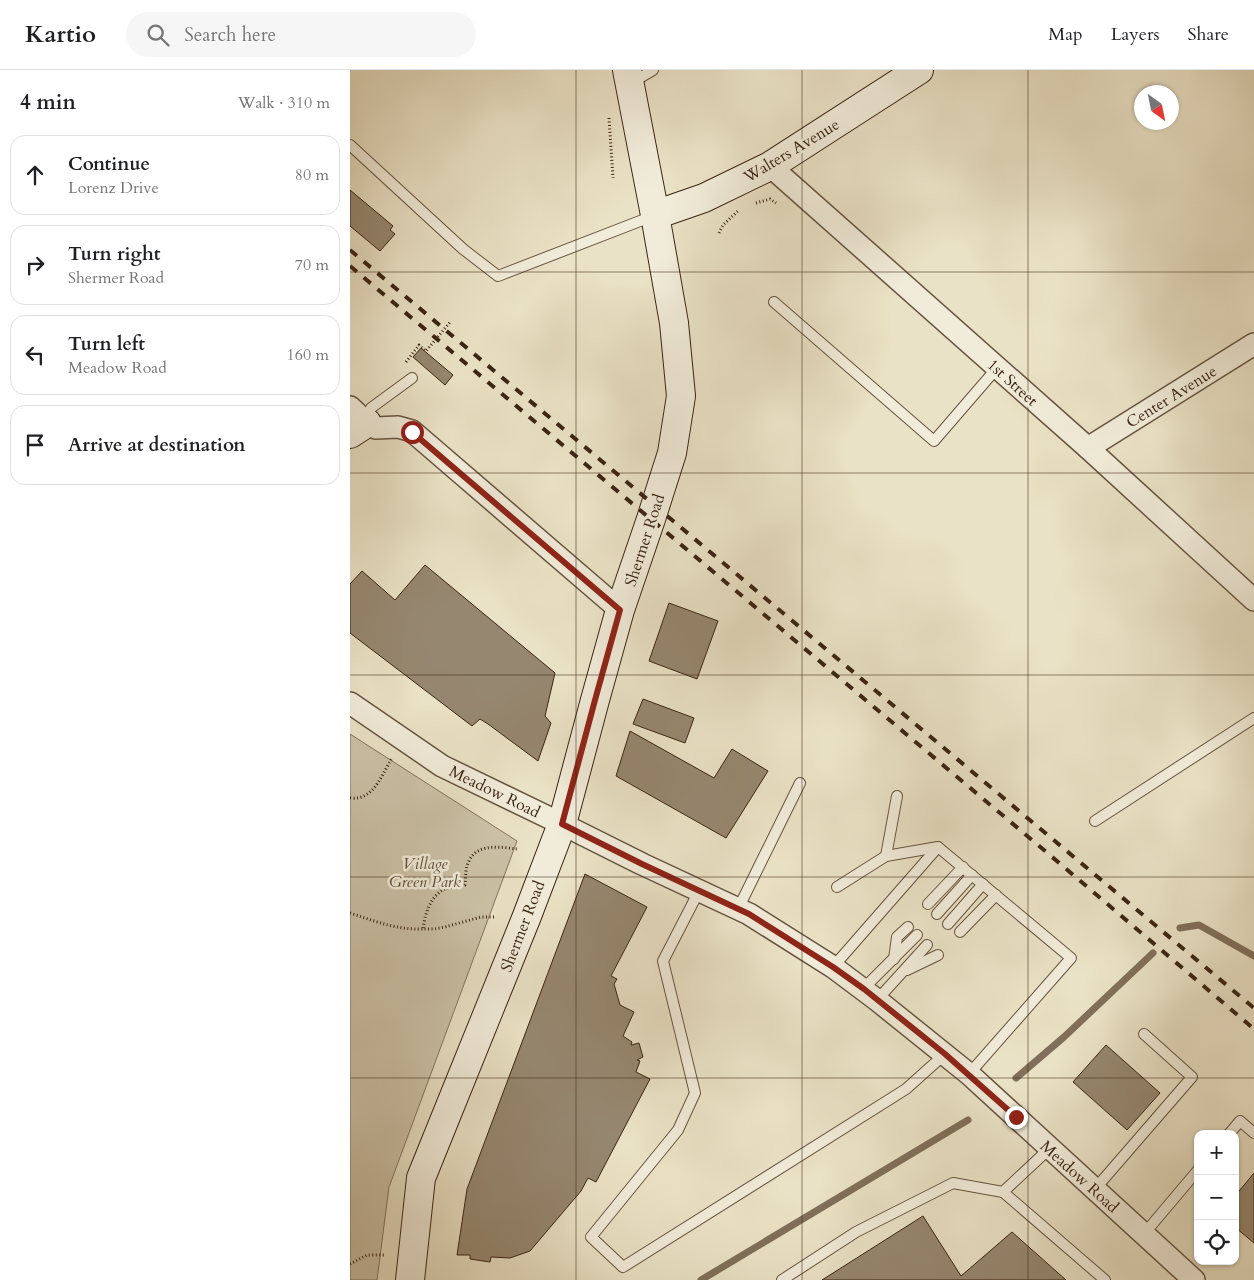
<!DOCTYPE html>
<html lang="en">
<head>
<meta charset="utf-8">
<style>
  :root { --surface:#fff; --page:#f6f6f6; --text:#202124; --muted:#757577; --line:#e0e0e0 }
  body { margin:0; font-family:Cardo,serif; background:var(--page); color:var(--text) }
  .controls { position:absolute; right:15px; bottom:15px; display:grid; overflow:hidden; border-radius:10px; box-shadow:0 1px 4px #0004 }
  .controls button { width:45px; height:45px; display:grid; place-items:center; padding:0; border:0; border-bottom:1px solid var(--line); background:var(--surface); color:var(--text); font:25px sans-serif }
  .compass { position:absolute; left:784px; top:15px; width:45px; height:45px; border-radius:50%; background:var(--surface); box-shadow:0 1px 4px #0004; rotate:147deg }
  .stop { position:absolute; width:15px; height:15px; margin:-11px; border:4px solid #8f2418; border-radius:50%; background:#fff }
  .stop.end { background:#8f2418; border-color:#fff; box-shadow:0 1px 5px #0008 }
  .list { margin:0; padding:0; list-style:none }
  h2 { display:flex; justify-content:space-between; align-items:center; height:65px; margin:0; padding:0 20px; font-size:21px }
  h2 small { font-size:16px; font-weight:400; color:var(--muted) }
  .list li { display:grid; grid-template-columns:32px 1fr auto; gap:15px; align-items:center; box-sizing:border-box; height:80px; margin:0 10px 10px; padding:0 10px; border:1px solid var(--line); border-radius:15px }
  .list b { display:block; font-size:19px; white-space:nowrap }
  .list p { margin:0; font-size:16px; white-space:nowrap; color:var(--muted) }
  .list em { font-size:16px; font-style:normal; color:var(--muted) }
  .icon { flex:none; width:28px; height:28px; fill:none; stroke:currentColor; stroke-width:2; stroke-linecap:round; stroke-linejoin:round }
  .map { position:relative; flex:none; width:904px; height:1210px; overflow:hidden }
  header { display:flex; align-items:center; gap:30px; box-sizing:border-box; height:70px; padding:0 25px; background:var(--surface); border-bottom:1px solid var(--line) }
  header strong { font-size:24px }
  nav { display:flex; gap:28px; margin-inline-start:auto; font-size:18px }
  .search { width:350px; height:45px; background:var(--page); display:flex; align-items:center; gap:12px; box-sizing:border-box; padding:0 18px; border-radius:28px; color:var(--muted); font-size:19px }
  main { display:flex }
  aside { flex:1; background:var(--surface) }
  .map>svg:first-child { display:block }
  .green { fill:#ccc2a8; stroke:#83735e }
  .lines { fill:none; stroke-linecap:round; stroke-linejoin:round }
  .stream { stroke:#806f5a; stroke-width:7 }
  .building { fill:#968770; stroke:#3a2413 }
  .lane-casing { stroke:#665440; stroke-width:12 }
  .street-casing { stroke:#665440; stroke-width:24 }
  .secondary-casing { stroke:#3a2413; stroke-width:30 }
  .path { stroke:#3a2413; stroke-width:3; stroke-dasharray:1 2.5; stroke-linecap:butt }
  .lane { stroke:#f1ecda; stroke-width:10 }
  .street { stroke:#f1ecda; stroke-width:21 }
  .secondary { stroke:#f1ecda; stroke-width:28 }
  .rail { stroke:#3a2413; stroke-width:4; stroke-dasharray:9 9; stroke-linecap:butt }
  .route { stroke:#8f2418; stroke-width:6 }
  .grid { fill:none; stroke:#3a2413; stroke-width:1; stroke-opacity:0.55 }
  .labels { text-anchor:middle; stroke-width:5; stroke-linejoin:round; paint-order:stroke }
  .street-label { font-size:16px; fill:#3a2413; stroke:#f1ecda }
  .park-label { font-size:16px; font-style:italic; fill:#5e4c38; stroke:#f1ecda }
</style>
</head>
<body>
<header>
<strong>Kartio</strong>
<div class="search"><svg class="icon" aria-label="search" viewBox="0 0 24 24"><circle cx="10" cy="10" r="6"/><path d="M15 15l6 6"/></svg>Search here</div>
<nav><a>Map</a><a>Layers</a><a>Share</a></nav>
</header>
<main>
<aside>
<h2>4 min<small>Walk · 310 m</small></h2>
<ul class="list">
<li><svg class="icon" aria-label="ahead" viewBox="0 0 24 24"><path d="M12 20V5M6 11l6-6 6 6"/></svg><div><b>Continue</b><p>Lorenz Drive</p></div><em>80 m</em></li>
<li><svg class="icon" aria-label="right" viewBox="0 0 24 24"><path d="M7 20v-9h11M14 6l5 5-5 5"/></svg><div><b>Turn right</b><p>Shermer Road</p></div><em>70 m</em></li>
<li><svg class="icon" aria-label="left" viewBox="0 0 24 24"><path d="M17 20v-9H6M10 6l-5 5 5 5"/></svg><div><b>Turn left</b><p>Meadow Road</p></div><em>160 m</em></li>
<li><svg class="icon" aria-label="arrive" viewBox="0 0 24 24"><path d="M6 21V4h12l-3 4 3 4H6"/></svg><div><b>Arrive at destination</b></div></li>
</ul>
</aside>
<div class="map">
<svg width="904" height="1210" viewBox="0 0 904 1210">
  <rect width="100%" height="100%" fill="#eae2c6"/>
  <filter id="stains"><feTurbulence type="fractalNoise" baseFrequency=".004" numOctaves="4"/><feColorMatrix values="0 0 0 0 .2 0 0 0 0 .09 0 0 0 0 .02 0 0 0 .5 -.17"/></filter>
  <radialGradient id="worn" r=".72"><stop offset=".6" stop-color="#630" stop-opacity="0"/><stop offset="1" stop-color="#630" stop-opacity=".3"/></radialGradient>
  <polygon class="green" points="0,664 167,771 39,1117 27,1210 0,1210"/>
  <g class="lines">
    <g class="stream">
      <polyline points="830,858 849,855 904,886"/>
      <polyline points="666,1008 714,967 803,883"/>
      <polyline points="351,1210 618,1050"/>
    </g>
  </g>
  <g class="building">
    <polygon points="0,120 43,156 40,160 45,164 30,181 0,156"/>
    <polygon points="71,278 103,305 95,315 63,287"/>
    <polygon points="75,495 205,603 195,646 201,653 188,691 138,654 130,649 122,656 0,563 0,514 12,501 45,530"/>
    <polygon points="319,533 368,551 347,609 299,591"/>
    <polygon points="293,629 344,648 335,673 283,654"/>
    <polygon points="280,661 364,708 382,679 418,701 376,768 266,706"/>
    <polygon points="235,804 297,837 261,906 267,909 264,914 270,935 284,942 273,966 282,972 281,975 289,973 293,987 287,990 290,991 286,1002 300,1009 246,1112 238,1108 231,1121 180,1181 160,1188 141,1187 140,1192 120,1189 120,1185 107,1185 117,1119"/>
    <polygon points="756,975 810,1023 777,1060 723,1012"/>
    <polygon points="904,1103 904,1173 885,1157 885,1126"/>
    <polygon points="573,1146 611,1206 662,1162 716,1210 472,1210"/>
  </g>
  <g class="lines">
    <defs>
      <g id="lane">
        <polyline points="281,13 303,0"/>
        <polyline points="0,75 113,179 148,206 303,146"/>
        <polyline points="424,232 584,371 647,298"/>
        <polyline points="17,353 21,338 62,308"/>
        <polyline points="745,751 904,648"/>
        <polyline points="536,786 547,726"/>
        <polyline points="487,817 536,786 588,777"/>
        <polyline points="349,821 313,891 345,1023 328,1060 241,1167 273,1197 556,1019 595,984"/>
        <polyline points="578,834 613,797"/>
        <polyline points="388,839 450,713"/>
        <polyline points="587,844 622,805"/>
        <polyline points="598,854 633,814"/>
        <polyline points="610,862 646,825"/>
        <polyline points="544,889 547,867 558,857"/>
        <polyline points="483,897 588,777 721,888 619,1004"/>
        <polyline points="557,900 588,885"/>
        <polyline points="513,919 567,865"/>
        <polyline points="527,930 577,875"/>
        <polyline points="879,1064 890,1051 904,1063"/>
        <polyline points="745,1119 842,1007 794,964"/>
        <polyline points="653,1122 700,1078"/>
        <polyline points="794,1164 848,1100"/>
        <polyline points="432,1210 506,1162 603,1113 653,1122 755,1210"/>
      </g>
      <g id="street">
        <polyline points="420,96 738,378 904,530"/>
        <polyline points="0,337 17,353 26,358 48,357 62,361 270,540"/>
        <polyline points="738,378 904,274"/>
        <polyline points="0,633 92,696 212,754 292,794 399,844 483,897 527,930 619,1004 844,1210"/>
      </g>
      <g id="secondary">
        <polyline points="305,145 354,128 420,96 569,0"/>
        <polyline points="0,364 17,353"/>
        <polyline points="60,1210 71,1108 177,846 212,754 245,630 270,540 301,449 322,383 331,326 324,253 305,145 277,0"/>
      </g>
    </defs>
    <use href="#lane" class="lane-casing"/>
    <use href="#street" class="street-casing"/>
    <use href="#secondary" class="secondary-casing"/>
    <g class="path">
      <polyline points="259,48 263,108"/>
      <polyline points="406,133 420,129 426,133"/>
      <polyline points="369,163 373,155 389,140"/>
      <polyline points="56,292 69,275 76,281 101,251"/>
      <path d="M0,728C24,731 32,704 42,688"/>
      <path d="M0,843C24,851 47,860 73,859"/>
      <path d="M144,847H131L95,857L84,859H73C75,844 80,826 95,819C101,817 108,817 115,815C116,806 115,798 119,791C127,773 151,777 167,779"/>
      <polyline points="0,1194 17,1185 34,1185"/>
    </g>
    <use href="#lane" class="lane"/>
    <use href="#street" class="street"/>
    <use href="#secondary" class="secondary"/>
    <g class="rail">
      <polyline points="0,180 904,938"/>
      <polyline points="0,196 701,786 904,959"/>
    </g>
  </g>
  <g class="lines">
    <polyline class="route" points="62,362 270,540 245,630 212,754 292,794 399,844 483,897 514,919 595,984 666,1047"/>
  </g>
  <path class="grid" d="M226,0V1210M452,0V1210M678,0V1210M0,202H904M0,403H904M0,605H904M0,807H904M0,1008H904"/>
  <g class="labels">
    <g class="street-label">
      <text transform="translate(441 80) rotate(-31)" y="6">Walters Avenue</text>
      <text transform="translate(663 312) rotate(42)" y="6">1st Street</text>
      <text transform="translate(821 326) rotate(-32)" y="6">Center Avenue</text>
      <text transform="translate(294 470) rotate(-72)" y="6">Shermer Road</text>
      <text transform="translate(145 721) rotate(26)" y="6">Meadow Road</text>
      <text transform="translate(172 856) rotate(-69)" y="6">Shermer Road</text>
      <text transform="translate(730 1106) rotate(42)" y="6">Meadow Road</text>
    </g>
    <g class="park-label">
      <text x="75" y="799">Village<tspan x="75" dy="18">Green Park</tspan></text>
    </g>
  </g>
  <rect width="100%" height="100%" filter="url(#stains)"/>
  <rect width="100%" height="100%" fill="url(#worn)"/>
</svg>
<div class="controls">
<button>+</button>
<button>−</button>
<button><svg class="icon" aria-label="locate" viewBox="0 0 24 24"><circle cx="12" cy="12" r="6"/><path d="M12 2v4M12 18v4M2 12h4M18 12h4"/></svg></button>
</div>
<svg class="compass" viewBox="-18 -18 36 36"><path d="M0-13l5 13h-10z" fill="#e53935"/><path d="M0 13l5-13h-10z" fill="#757577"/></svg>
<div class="stop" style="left:62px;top:362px"></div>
<div class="stop end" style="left:666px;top:1047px"></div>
</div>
</main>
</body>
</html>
